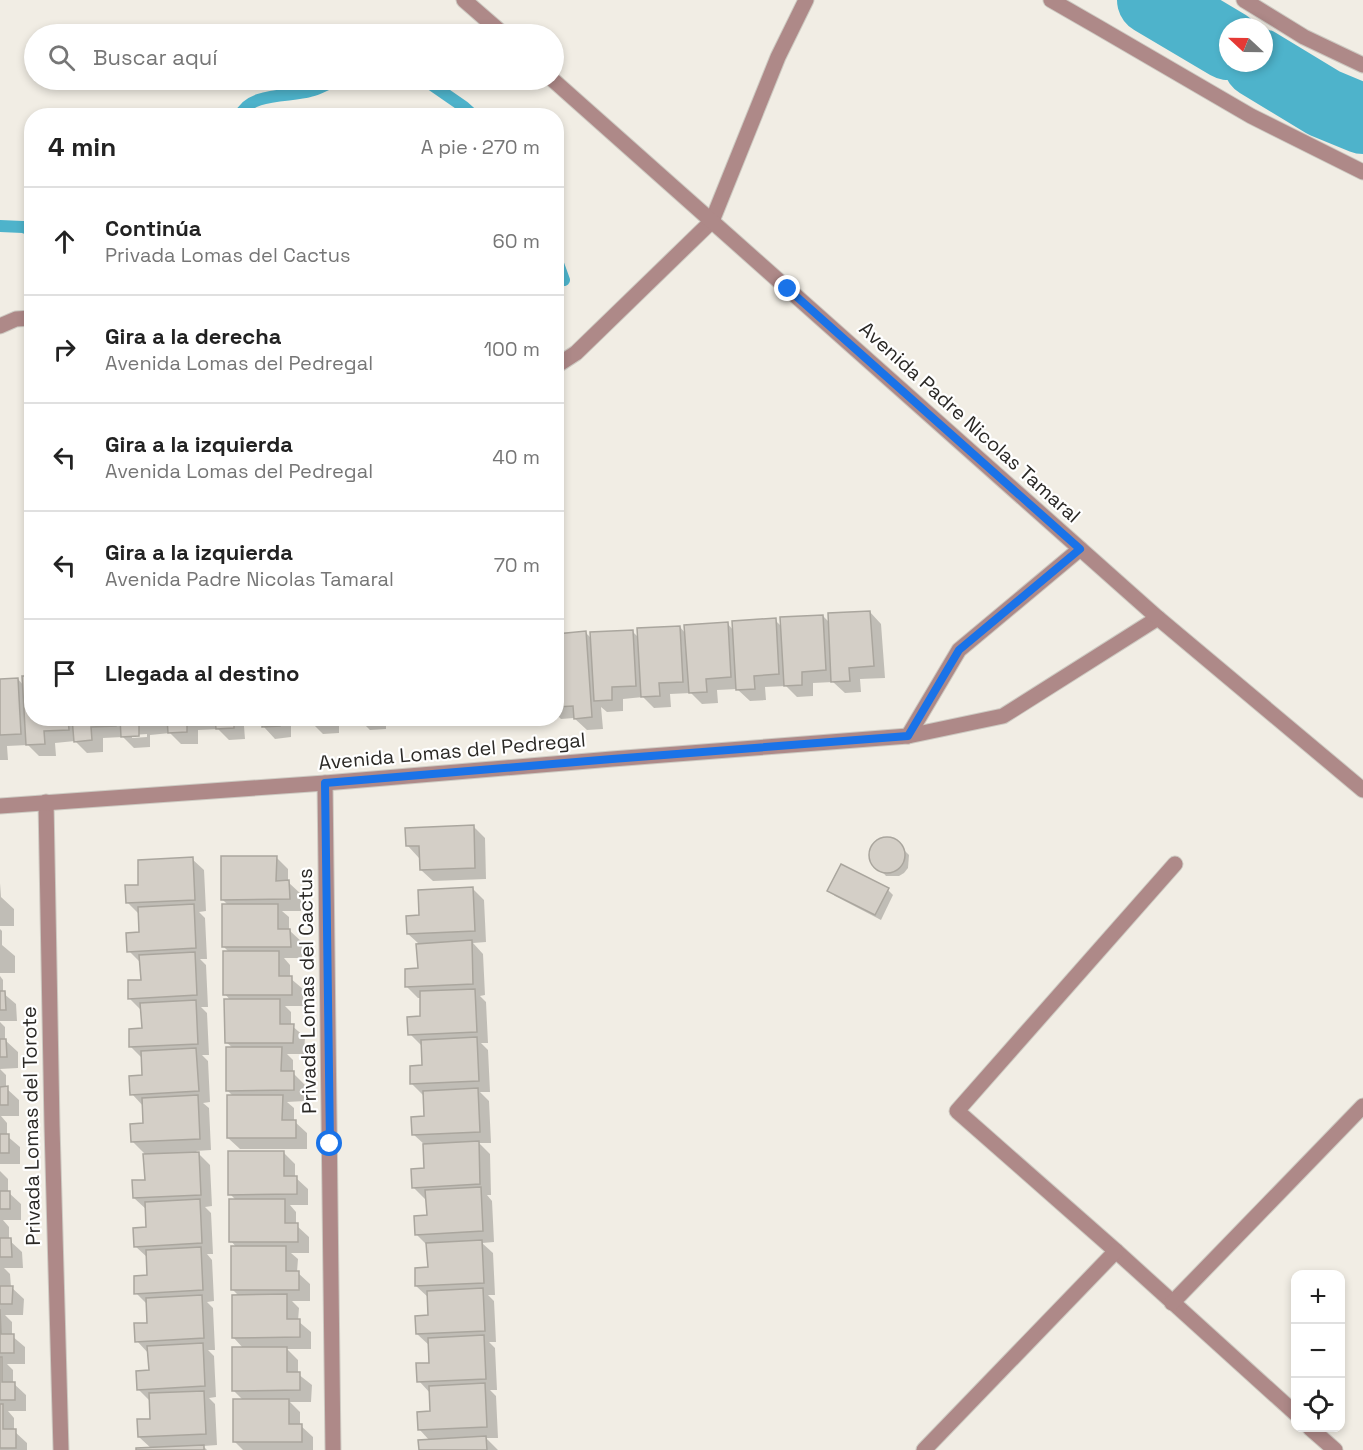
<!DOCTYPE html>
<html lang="es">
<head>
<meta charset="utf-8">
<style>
  :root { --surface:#fff; --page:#f6f6f6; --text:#222; --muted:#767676; --line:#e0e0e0 }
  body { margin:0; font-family:"Space Grotesk",sans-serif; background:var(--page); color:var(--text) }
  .controls { position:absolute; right:18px; bottom:18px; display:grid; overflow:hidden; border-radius:12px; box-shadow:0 3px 9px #0003 }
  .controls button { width:54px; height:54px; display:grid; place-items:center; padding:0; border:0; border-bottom:2px solid var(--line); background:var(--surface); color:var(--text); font:30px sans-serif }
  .compass { position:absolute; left:1219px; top:18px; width:54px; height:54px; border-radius:50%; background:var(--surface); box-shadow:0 3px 9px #0003; rotate:292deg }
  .stop { position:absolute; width:18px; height:18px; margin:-14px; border:4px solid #1a73e8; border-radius:50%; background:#fff }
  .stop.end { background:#1a73e8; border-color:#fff; box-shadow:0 2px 6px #0008 }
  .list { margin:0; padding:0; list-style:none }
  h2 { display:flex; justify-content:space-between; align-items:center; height:78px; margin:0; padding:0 24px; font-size:26px }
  h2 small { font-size:20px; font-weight:400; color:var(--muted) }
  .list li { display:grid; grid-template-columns:39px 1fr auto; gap:18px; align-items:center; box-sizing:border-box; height:108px; padding:0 24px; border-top:2px solid var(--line) }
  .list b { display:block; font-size:22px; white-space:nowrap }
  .list p { margin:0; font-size:20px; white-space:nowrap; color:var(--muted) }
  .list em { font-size:20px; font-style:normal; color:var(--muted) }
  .icon { flex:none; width:33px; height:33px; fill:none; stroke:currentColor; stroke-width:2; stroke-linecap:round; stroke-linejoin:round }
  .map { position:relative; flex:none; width:1363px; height:1450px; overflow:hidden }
  .search { position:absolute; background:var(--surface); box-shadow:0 3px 9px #0003; left:24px; top:24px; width:540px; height:66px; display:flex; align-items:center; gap:15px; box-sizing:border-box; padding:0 21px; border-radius:33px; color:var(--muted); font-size:22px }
  .panel { position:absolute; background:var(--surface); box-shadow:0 3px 9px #0003; left:24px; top:108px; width:540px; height:618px; border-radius:24px }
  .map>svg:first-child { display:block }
  .shadow { fill:#0003; fill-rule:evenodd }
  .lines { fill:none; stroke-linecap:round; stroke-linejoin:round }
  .stream { stroke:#4eb3cb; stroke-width:12 }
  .river { stroke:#4eb3cb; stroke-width:70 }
  .building { fill:#d4cfc7; stroke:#aaa69e; stroke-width:1.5 }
  .minor-casing { stroke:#cdcac2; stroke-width:17 }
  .tertiary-casing { stroke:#cdcac2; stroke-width:17 }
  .minor { stroke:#ae8988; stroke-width:15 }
  .tertiary { stroke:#ae8988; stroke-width:15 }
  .route { stroke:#1a73e8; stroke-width:8 }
  .labels { text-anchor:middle; stroke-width:4.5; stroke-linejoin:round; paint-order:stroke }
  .street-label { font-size:20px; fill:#2b2926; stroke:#fff }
</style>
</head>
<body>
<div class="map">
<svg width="1363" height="1450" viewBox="0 0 1363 1450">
  <rect width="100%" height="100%" fill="#f1ede4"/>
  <g class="shadow">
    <polygon points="870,612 881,624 885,678 860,679 861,692 845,693 833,682 813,683 813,696 797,697 786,686 765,687 766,700 750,701 737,689 717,690 718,703 702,704 691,693 670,694 671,707 654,708 643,697 623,699 623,711 607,712 601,707 603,729 587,730 574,718 561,719 556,714 556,635 586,633 592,639 632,631 639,638 680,627 686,634 727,623 734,631 775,620 782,627 823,616 830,623"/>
    <path d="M18,679L24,686L32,718H386V729L370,730L359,719L339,721V733L323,734L312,723L291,724V737L275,739L264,727V725L244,726L245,739L229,740L218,729L198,730V744H181L170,733L150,735V747L134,748L123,737L103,738V752L87,753L75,741L55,743L56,756H39L28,745L7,746L8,760H0V681ZM147,734V737L132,738V735Z"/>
    <polygon points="410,718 434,718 434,725 418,726"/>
    <polygon points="461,718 481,718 481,721 465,722"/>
    <polygon points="473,826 485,838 486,879 433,881 421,870 421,858 419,858 408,846"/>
    <polygon points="887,838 894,840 909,855 908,868 904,873 899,876 886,876 872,860 871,854 876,843 881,839"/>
    <polygon points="276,857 288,869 288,882 301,894 301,911 282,911 289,917 289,930 302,942 302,958 284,958 290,965 290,978 303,989 303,1006 285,1006 291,1012 291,1025 305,1037 304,1054 287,1054 293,1060 293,1073 305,1085 305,1101 287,1102 294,1108 294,1121 307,1133 307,1149 240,1149 228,1138 233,1096 227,1090 233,1048 226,1042 231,1001 225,994 230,953 224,947 228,905 222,899"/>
    <polygon points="192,859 204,870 206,911 199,912 205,918 207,959 200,959 206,965 208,1007 201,1007 207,1013 209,1055 202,1055 208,1061 210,1102 203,1103 209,1108 211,1150 196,1151 210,1165 212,1206 205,1207 211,1213 213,1254 207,1254 212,1260 214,1301 207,1302 213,1308 215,1350 208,1350 214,1356 216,1397 209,1398 215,1404 217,1445 203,1446 207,1450 137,1450 152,1449 139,1437 151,1420 150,1401 138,1389 150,1372 149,1354 137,1341 149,1324 148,1305 136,1293 149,1276 148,1258 135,1246 147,1229 147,1210 134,1198 146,1181 145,1154 133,1142 145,1124 144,1107 132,1094 144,1077 143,1059 130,1046 143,1029 142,1011 130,999 142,981 141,963 129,951 141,934 140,915 128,903 140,886"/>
    <polygon points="0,883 1,897 14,909 14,926 0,926"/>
    <polygon points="473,889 484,900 486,942 473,943 483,954 485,995 480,996 486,1002 488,1043 481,1043 488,1050 490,1092 480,1092 489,1101 491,1143 479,1143 490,1154 491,1195 487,1195 492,1201 494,1242 482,1243 493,1253 495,1295 488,1295 494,1301 496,1342 489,1342 495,1348 497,1390 490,1390 496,1396 498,1438 486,1438 498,1450 420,1450 430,1441 419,1429 432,1412 431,1394 419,1381 431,1364 430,1346 417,1334 430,1317 429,1298 416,1286 429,1269 428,1246 416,1234 428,1217 427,1199 425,1199 413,1187 426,1170 425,1145 413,1134 425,1117 424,1096 412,1084 424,1066 422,1046 410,1034 422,1018 421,998 418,998 407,987 419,970 418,943 408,934 420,916"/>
    <polygon points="888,890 893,895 881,920 835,896 829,891"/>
    <polygon points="0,929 2,931 2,945 15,956 15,973 0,973"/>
    <polygon points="0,976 3,980 3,993 16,1004 17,1021 0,1021"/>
    <polygon points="0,1022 5,1027 5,1040 18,1052 18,1068 0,1069"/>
    <polygon points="0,1069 6,1075 6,1088 19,1100 19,1116 1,1116 7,1123 7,1136 20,1147 20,1164 0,1164"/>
    <polygon points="283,1152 295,1164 295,1177 308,1189 308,1205 290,1205 296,1212 296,1225 309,1237 309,1253 291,1253 298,1259 297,1272 310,1284 310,1301 292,1301 299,1308 298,1321 311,1332 311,1349 287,1349 298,1360 298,1374 312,1385 311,1402 290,1402 300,1412 300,1425 313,1437 313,1450 243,1450 235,1442 244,1401 233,1390 244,1349 233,1337 239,1296 232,1289 237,1248 231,1241 236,1200 230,1194"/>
    <polygon points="0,1171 8,1179 8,1192 21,1204 21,1220 3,1220 9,1227 9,1240 22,1252 23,1268 4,1268 10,1274 11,1287 24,1299 23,1315 5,1315 12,1322 12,1336 25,1347 25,1364 7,1364 13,1370 13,1383 26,1395 26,1411 8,1411 14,1418 14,1431 27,1443 27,1450 0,1450"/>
  </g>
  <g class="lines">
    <g class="stream">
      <polyline points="425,80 464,107 474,116"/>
      <path d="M240,116C249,92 290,97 310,91C319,89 328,83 337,80"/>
      <polyline points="0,226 23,227 32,230"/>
      <polyline points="556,258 564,280"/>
    </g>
    <g class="river">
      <polyline points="1152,0 1228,45"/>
      <polyline points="1258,63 1324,103 1363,119"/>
    </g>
  </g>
  <g class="building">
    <polygon points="870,611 874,666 849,668 850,681 831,682 828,613"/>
    <polygon points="823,615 826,670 802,672 802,685 784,686 780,617"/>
    <polygon points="776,618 779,674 754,676 755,689 736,690 732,621"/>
    <polygon points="728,622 731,677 706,679 707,692 689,693 684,625"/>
    <polygon points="680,626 683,682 659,683 660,696 641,697 637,628"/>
    <polygon points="633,630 636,686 612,687 612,700 594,701 590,632"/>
    <polygon points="586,631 592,717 574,719 573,706 556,707 556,634"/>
    <polygon points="22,676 32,676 32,718 68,718 69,730 44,731 45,744 26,745"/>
    <polygon points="18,678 21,734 0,735 0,679"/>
    <polygon points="72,718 116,718 116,726 91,727 92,740 74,742"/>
    <polygon points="120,718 163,718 164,722 139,723 139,736 121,737"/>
    <polygon points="167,718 195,718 187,719 187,732 168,733"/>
    <polygon points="215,718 234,718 234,728 216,729"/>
    <polygon points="262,718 280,718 280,726 262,727"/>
    <polygon points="474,825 475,868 420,870 419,846 406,846 405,828"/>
    <circle cx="887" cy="855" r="18"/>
    <polygon points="221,856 277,856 276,881 289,880 290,899 221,900"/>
    <polygon points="193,857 195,900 126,903 125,885 138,885 138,860"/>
    <polygon points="841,864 889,888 875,915 827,891"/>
    <polygon points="473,887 475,931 407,934 406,916 419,915 418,890"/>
    <polygon points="194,904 196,948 127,952 126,933 139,932 138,907"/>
    <polygon points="222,904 278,904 278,929 290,929 291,947 222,947"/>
    <polygon points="472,940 473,984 405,987 405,969 418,968 416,944"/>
    <polygon points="223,951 279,951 279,976 292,976 292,995 223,995"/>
    <polygon points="195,952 197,995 128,999 128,980 141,980 139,955"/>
    <polygon points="475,989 477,1032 408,1035 407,1017 420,1016 420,991"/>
    <polygon points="0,991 5,991 6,1010 0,1010"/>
    <polygon points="224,999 280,999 280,1024 294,1024 293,1043 225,1043"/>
    <polygon points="196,1000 198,1044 129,1047 129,1029 142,1028 140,1003"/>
    <polygon points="477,1037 479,1081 410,1084 410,1066 422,1065 421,1040"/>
    <polygon points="0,1039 6,1039 7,1057 0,1057"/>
    <polygon points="226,1047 282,1047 281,1071 294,1071 294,1090 226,1091"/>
    <polygon points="196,1048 199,1091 130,1095 129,1076 142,1075 141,1051"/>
    <polygon points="8,1086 8,1105 0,1105 0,1087"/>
    <polygon points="478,1088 480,1132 412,1135 411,1117 424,1116 423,1091"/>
    <polygon points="198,1095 200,1139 131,1142 130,1124 143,1123 142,1098"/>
    <polygon points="227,1095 283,1095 282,1120 296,1120 296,1138 227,1138"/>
    <rect x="0" y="1134" width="9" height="19"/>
    <polygon points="479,1141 480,1184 412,1188 411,1169 424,1168 423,1144"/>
    <polygon points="228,1151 284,1151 284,1176 297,1176 297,1194 228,1195"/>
    <polygon points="199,1152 201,1195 133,1198 132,1180 145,1180 143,1154"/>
    <polygon points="481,1187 483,1231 415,1235 414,1216 427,1215 425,1190"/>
    <rect x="0" y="1191" width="10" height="18"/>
    <polygon points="200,1199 202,1243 134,1247 133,1228 146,1227 145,1202"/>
    <polygon points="229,1199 285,1199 285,1223 298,1223 298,1242 229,1242"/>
    <polygon points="0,1238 11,1238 12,1257 0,1257"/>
    <polygon points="482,1240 484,1283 415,1286 415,1268 428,1267 426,1243"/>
    <polygon points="231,1246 286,1246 286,1271 299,1271 299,1290 231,1290"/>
    <polygon points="201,1247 203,1290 134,1294 134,1276 147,1275 146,1250"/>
    <polygon points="0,1286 13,1286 12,1304 0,1304"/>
    <polygon points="483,1288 485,1331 416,1334 415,1316 428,1315 427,1291"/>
    <polygon points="287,1294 287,1319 300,1319 300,1337 232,1338 232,1295"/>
    <polygon points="202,1295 204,1338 135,1342 134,1323 147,1323 146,1298"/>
    <polygon points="0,1309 1,1334 14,1334 14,1353 0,1353"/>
    <polygon points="484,1335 486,1379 417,1382 416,1363 429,1363 428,1338"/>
    <polygon points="203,1343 205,1386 137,1390 136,1371 149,1370 147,1346"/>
    <polygon points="232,1347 287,1347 287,1372 300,1372 300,1390 232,1391"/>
    <polygon points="0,1357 2,1357 2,1382 15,1382 15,1400 0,1400"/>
    <polygon points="485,1383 487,1427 418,1430 417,1412 430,1411 429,1386"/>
    <polygon points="204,1391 206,1434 138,1437 137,1419 150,1419 149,1393"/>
    <polygon points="233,1399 289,1399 289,1424 302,1424 302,1442 233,1442"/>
    <polygon points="0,1404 3,1404 3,1429 16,1429 16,1448 0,1448"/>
    <polygon points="486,1436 487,1450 419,1450 418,1440"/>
    <polygon points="204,1445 204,1450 136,1450 136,1448"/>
  </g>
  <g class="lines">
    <defs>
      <g id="minor">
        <polyline points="1051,0 1098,27 1251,116 1363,172"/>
        <polyline points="1244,0 1304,37 1363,65"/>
        <polyline points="0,326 16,319 32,318"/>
        <polyline points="556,366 576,353 712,221 778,57 806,0"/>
        <polyline points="908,736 959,650 1080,549"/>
        <polyline points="325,783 333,1450"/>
        <polyline points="46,802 52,1126 61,1450"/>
        <polyline points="0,806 325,783 612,759 908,736 1003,716 1158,618"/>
        <polyline points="1175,864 957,1111 1116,1251 1296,1414"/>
        <polyline points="1172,1303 1363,1106"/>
        <polyline points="1310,1428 1335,1450"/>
        <polyline points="924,1450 1116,1251"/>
      </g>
      <g id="tertiary">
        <polyline points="464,0 503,34"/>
        <polyline points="553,80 1158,618 1363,790"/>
      </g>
    </defs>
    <use href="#minor" class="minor-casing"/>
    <use href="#tertiary" class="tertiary-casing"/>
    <use href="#minor" class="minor"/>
    <use href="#tertiary" class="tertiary"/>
  </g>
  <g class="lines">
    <polyline class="route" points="330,1144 325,783 612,759 908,736 959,650 1080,549 788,289"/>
  </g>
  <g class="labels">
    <g class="street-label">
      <text transform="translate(970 422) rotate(42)" y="7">Avenida Padre Nicolas Tamaral</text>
      <text transform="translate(452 751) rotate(-5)" y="7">Avenida Lomas del Pedregal</text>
      <text transform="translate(307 991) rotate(-91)" y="7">Privada Lomas del Cactus</text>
      <text transform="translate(31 1126) rotate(-91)" y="7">Privada Lomas del Torote</text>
    </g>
  </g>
</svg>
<div class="controls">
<button>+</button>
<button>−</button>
<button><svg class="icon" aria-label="locate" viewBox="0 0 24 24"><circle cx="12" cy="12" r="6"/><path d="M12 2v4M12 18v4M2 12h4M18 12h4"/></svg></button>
</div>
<svg class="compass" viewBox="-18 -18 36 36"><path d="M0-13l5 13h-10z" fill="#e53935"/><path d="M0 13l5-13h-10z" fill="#767676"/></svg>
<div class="stop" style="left:330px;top:1144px"></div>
<div class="stop end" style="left:788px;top:289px"></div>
<div class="search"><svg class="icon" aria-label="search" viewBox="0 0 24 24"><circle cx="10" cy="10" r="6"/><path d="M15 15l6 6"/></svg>Buscar aquí</div>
<section class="panel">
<h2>4 min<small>A pie · 270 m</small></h2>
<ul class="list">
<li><svg class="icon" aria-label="ahead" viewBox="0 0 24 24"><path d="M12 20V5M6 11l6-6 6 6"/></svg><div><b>Continúa</b><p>Privada Lomas del Cactus</p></div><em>60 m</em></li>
<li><svg class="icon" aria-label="right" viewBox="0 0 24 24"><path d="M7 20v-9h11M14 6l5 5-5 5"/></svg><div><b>Gira a la derecha</b><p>Avenida Lomas del Pedregal</p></div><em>100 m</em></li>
<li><svg class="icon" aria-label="left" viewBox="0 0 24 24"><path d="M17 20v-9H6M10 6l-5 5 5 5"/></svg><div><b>Gira a la izquierda</b><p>Avenida Lomas del Pedregal</p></div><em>40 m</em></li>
<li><svg class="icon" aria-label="left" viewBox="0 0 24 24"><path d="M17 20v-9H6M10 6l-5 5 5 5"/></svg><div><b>Gira a la izquierda</b><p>Avenida Padre Nicolas Tamaral</p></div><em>70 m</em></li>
<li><svg class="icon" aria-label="arrive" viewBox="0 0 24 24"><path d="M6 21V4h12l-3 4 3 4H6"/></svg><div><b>Llegada al destino</b></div></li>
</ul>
</section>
</div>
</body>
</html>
